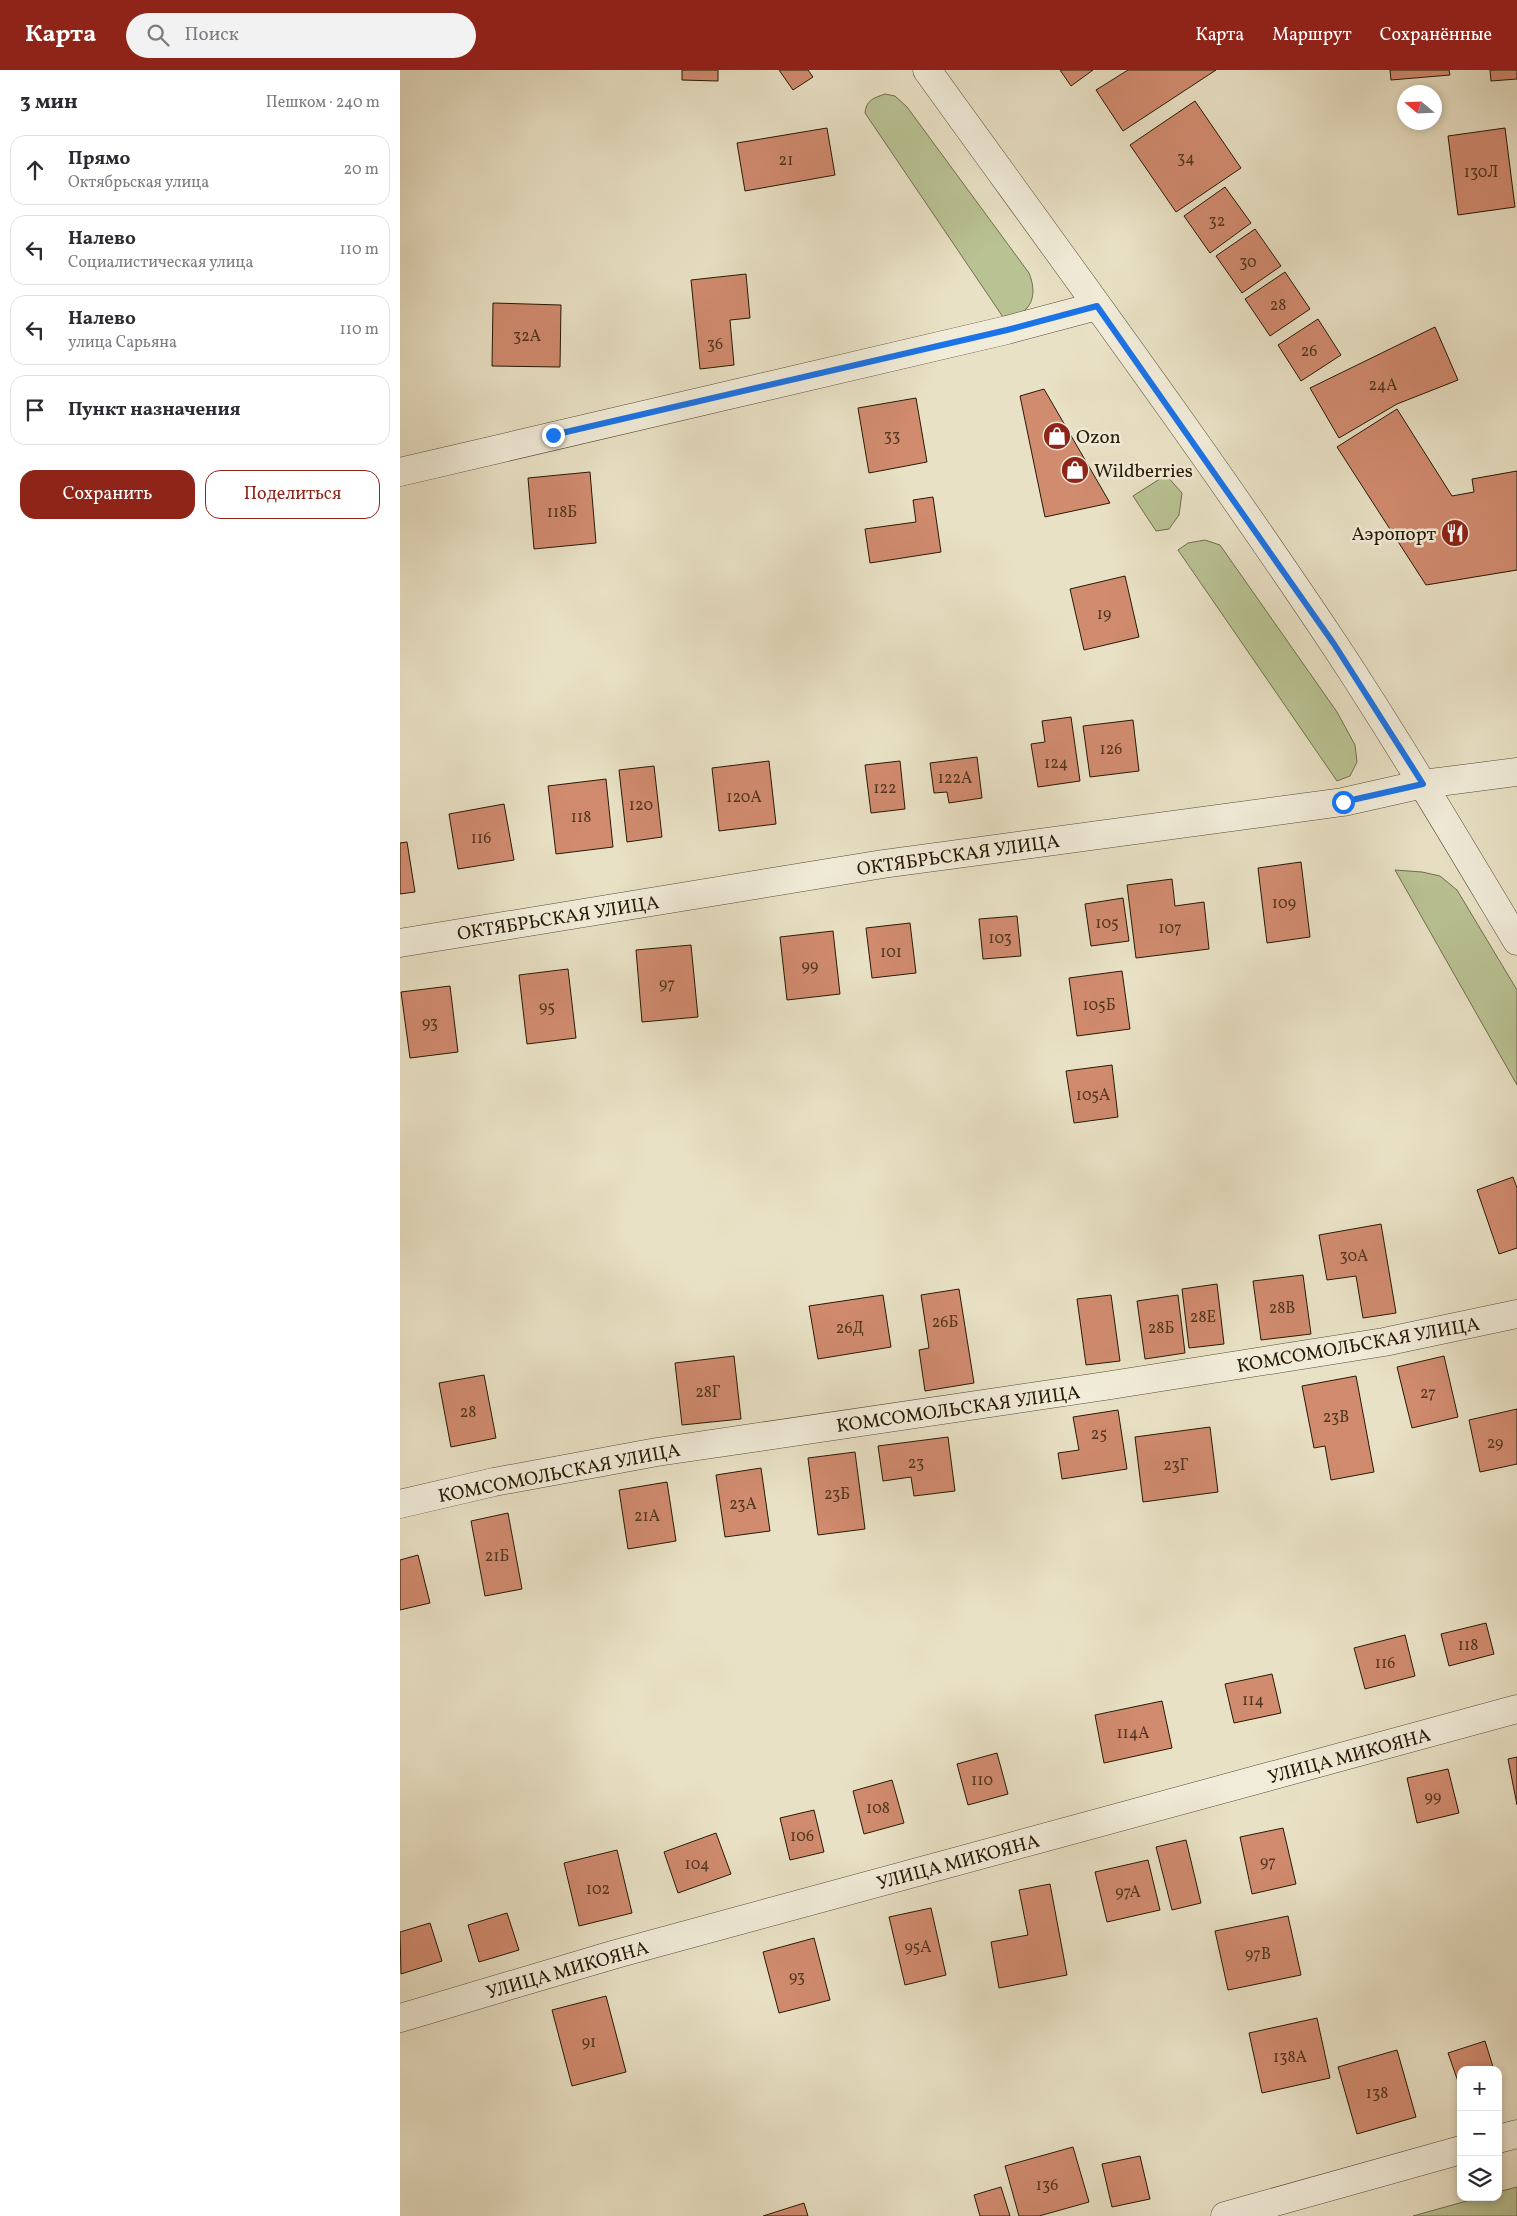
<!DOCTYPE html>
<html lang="ru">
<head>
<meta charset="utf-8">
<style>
  :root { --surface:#fff; --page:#f2f2f3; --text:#2b2b33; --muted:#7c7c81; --line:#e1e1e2; --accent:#8f2418 }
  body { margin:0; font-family:Vollkorn,serif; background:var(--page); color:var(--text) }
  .controls { position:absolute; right:15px; bottom:15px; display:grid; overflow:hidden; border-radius:10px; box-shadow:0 2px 8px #0003 }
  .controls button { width:45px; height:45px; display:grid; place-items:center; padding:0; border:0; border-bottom:1px solid var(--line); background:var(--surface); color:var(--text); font:25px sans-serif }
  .compass { position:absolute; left:997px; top:15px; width:45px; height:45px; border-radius:50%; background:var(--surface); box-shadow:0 2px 8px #0003; rotate:289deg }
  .stop { position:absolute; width:15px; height:15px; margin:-11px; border:4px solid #1a73e8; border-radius:50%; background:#fff }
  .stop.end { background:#1a73e8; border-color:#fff; box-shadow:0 1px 5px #0008 }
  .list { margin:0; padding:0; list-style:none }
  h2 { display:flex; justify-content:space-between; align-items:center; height:65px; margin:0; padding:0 20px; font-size:21px }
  h2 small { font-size:16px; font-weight:400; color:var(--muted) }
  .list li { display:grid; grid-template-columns:32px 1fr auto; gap:15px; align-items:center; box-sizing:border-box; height:70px; margin:0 10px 10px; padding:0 10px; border:1px solid var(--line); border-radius:15px }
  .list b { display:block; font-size:19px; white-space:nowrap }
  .list p { margin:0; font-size:16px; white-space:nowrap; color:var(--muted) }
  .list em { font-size:16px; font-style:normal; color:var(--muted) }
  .actions { display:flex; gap:10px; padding:15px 20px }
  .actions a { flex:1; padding:11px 0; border:1px solid var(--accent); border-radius:15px; text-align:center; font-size:18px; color:var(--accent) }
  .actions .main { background:var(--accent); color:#fff }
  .icon { flex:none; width:28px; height:28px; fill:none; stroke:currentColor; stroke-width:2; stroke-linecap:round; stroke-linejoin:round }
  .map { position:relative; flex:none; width:1117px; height:2146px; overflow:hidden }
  header { display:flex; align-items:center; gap:30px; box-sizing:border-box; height:70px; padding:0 25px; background:var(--accent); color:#fff }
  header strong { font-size:24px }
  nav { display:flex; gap:28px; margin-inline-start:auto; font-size:18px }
  .search { width:350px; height:45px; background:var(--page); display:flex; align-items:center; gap:12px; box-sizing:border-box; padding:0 18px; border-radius:28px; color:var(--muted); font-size:19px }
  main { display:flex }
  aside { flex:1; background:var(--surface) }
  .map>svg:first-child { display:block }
  .green { fill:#b9c293; stroke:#706e4c }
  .building { fill:#d18b6f; stroke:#271904 }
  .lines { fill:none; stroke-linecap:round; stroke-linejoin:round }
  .minor-casing { stroke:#584b34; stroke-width:29 }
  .minor { stroke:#f1ecd9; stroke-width:28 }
  .route { stroke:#1a73e8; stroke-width:6 }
  .labels { text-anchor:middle; stroke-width:5; stroke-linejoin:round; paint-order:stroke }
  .number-label { font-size:16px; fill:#52361f }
  .poi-label { font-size:19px; fill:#271904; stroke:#f1ecd9; text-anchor:start }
  .street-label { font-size:19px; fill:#271904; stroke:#f1ecd9 }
</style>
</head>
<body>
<header>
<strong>Карта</strong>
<div class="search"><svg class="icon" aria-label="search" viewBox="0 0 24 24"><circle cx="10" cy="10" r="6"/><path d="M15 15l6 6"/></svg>Поиск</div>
<nav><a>Карта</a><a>Маршрут</a><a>Сохранённые</a></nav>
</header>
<main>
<aside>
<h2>3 мин<small>Пешком · 240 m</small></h2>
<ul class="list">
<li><svg class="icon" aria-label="ahead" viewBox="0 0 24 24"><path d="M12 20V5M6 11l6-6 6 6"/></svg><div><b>Прямо</b><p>Октябрьская улица</p></div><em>20 m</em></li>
<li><svg class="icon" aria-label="left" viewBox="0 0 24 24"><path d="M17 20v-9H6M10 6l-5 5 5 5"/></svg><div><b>Налево</b><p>Социалистическая улица</p></div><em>110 m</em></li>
<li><svg class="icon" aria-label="left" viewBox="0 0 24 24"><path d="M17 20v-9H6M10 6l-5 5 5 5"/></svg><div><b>Налево</b><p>улица Сарьяна</p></div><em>110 m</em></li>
<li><svg class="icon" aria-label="arrive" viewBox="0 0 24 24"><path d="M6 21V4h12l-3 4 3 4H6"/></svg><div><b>Пункт назначения</b></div></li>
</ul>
<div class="actions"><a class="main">Сохранить</a><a>Поделиться</a></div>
</aside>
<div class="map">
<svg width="1117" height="2146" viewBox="0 0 1117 2146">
  <rect width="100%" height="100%" fill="#e9e1c5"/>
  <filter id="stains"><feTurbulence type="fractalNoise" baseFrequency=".004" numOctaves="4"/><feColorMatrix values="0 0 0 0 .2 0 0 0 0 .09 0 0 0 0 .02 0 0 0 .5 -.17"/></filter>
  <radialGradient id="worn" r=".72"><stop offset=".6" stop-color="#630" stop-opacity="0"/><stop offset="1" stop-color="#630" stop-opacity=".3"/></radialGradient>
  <g class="green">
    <path d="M485,24L495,26L507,37L629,203C634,215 636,231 624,241C620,245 610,247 605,250L465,43C466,30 474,28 485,24Z"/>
    <polygon points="766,405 782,423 779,445 769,459 756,461 733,426"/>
    <polygon points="805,470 820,475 937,642 955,675 957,692 950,706 937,711 778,480 788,473"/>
    <polygon points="995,800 1022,802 1040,806 1057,820 1117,920 1117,1015"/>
    <polygon points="1117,2117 1117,2146 1013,2146 1081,2127 1098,2127 1098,2122"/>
  </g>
  <g class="building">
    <polygon points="282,0 318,0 318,11 282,10"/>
    <polygon points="379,0 408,0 413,7 393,20"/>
    <polygon points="660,0 693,0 671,16"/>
    <polygon points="728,0 816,0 723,61 696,20"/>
    <polygon points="990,0 1049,0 1050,5 991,10"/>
    <polygon points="1090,0 1117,0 1117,9 1091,11"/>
    <polygon points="795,31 841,98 776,142 730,75"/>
    <polygon points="427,58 435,105 345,121 337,73"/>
    <polygon points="1105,58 1115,137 1058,145 1048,66"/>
    <polygon points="825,117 851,153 810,183 784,146"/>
    <polygon points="855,159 881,196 842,223 816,186"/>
    <polygon points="885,202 910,239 870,266 845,229"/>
    <polygon points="346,204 350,248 330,250 334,295 300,299 291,210"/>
    <polygon points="93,233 161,235 160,297 92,296"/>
    <polygon points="918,249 941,285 901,311 878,275"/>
    <polygon points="1035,257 1058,310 997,334 939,368 910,318"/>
    <polygon points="644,319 710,433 645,447 620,326"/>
    <polygon points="516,328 527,392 469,403 458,338"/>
    <polygon points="997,339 1052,426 1074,422 1072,409 1117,401 1117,500 1026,515 937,377"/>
    <polygon points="190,402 196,473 134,479 128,408"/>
    <polygon points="533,427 541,482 470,493 465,459 516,452 513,430"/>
    <polygon points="725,506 739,567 684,580 670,519"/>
    <polygon points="671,647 680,711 638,717 631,674 645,672 642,651"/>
    <polygon points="733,650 739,701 690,707 683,656"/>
    <polygon points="577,687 582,728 549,733 547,722 534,723 530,693"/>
    <polygon points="369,691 376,754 319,761 312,698"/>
    <polygon points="500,691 505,739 471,743 465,695"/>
    <polygon points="254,696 262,767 227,772 219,700"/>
    <polygon points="206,709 213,777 156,784 148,716"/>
    <polygon points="104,734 114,790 58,799 49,744"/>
    <polygon points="7,772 15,822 0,824 0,773"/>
    <polygon points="901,792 910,867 867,873 858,798"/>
    <polygon points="772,809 775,836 804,832 809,879 736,888 727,815"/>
    <polygon points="723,828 729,871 691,876 685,834"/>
    <polygon points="617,846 621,886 583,889 579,849"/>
    <polygon points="510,853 516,903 472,908 466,858"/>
    <polygon points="433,861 440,924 387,930 380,867"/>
    <polygon points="291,875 298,947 242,952 236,880"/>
    <polygon points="168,899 176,968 127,974 119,905"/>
    <polygon points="722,901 730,959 677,966 669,908"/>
    <polygon points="50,916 58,982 10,988 1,922"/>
    <polygon points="712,995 718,1047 674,1053 666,1001"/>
    <polygon points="1113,1107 1117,1118 1117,1178 1099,1184 1077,1120"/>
    <polygon points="981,1154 996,1243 963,1248 956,1206 927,1210 919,1165"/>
    <polygon points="903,1205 911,1264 861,1270 853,1211"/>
    <polygon points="817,1214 824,1274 789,1278 782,1219"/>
    <polygon points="559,1219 574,1313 525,1321 519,1280 529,1278 521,1225"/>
    <polygon points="483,1225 491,1277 418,1289 409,1236"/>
    <polygon points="711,1225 720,1291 686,1295 677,1229"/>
    <polygon points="778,1225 785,1283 745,1289 737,1231"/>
    <polygon points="334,1286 341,1349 282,1355 275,1293"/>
    <polygon points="1044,1286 1058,1347 1012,1358 997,1297"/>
    <polygon points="84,1305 96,1368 51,1377 39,1313"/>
    <polygon points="956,1306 974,1402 931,1410 925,1376 914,1378 902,1316"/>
    <polygon points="1117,1339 1117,1394 1080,1402 1069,1350"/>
    <polygon points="718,1340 727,1399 662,1409 658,1383 679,1380 673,1347"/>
    <polygon points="810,1357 818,1422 743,1432 735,1367"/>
    <polygon points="548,1367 555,1421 514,1426 511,1407 483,1411 478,1376"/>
    <polygon points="455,1382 465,1459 418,1465 408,1388"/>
    <polygon points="361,1398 370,1461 325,1467 316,1405"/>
    <polygon points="267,1412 276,1471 228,1479 219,1420"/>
    <polygon points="108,1443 122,1519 85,1526 71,1451"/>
    <polygon points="18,1485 30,1533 0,1540 0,1490"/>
    <polygon points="1086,1553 1094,1584 1049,1596 1041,1564"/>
    <polygon points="1005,1565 1015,1606 965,1619 954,1578"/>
    <polygon points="872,1604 881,1643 834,1653 825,1614"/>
    <polygon points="762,1631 772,1678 704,1693 695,1645"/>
    <polygon points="597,1683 608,1724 568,1735 557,1694"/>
    <polygon points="1117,1687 1117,1735 1108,1689"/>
    <polygon points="1048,1699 1059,1743 1017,1753 1007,1708"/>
    <polygon points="492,1710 504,1753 464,1764 453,1721"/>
    <polygon points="414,1740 424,1782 390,1790 380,1748"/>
    <polygon points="883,1758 896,1814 852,1824 840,1767"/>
    <polygon points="316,1763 331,1804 278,1823 264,1782"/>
    <polygon points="786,1770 801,1833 772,1840 756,1777"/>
    <polygon points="217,1780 232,1843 179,1856 164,1793"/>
    <polygon points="748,1790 760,1840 707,1852 695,1802"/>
    <polygon points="650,1814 667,1905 599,1918 591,1872 628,1865 619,1820"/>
    <polygon points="531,1838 546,1905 505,1915 489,1847"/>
    <polygon points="107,1843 119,1880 79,1892 68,1855"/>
    <polygon points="888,1846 901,1905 828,1920 815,1861"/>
    <polygon points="30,1853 42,1891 1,1904 0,1862"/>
    <polygon points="414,1868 430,1930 379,1943 363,1882"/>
    <polygon points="206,1926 226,2002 172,2016 152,1940"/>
    <polygon points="917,1948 930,2008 862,2023 849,1963"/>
    <polygon points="1085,1971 1094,2000 1061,2000 1061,2020 1048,1983"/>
    <polygon points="997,1980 1016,2047 957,2064 938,1997"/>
    <polygon points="673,2077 689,2132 639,2146 619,2146 605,2096"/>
    <polygon points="740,2086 750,2129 712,2137 702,2094"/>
    <polygon points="601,2117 610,2146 580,2146 574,2125"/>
    <polygon points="404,2133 408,2146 363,2146"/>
  </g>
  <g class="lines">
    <defs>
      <g id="minor">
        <path d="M527,0C664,190 804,379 934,574C998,671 1057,771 1117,871"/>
        <polyline points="0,402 607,260 697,236"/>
        <polyline points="0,873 483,794 943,732 1023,714 1117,702"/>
        <polyline points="0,1434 94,1412 257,1382 705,1316 984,1272 1117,1244"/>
        <polyline points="0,1948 216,1884 1117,1639"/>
        <polyline points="1098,2069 1117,2064"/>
        <polyline points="825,2146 1061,2080"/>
      </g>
    </defs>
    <use href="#minor" class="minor-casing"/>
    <use href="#minor" class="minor"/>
  </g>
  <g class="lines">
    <polyline class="route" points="153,365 607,260 697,236 934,574 1023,714 943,732"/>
  </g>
  <defs>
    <symbol id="shop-disc" viewBox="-11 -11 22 22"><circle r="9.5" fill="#8f2418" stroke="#f1ecd9"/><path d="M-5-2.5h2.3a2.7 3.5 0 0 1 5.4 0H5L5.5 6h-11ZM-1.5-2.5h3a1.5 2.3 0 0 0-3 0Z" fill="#fff"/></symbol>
    <symbol id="restaurant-disc" viewBox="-11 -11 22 22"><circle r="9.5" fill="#8f2418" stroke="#f1ecd9"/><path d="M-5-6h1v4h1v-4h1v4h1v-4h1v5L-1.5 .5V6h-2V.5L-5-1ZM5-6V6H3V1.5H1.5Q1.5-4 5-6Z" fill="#fff"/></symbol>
  </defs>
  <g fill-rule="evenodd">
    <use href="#shop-disc" x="641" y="350" width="32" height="32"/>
    <use href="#shop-disc" x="659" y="384" width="32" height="32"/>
    <use href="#restaurant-disc" x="1039" y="447" width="32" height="32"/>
  </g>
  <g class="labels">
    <g class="number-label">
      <text x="786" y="93">34</text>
      <text x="386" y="95">21</text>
      <text x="1081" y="107">130Л</text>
      <text x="817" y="156">32</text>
      <text x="848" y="197">30</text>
      <text x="878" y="240">28</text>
      <text x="127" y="271">32А</text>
      <text x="315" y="279">36</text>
      <text x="909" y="286">26</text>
      <text x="983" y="320">24А</text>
      <text x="492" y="371">33</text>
      <text x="162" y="447">118Б</text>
      <text x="704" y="549">19</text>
      <text x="711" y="684">126</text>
      <text x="656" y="698">124</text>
      <text x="555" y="713">122А</text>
      <text x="485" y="723">122</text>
      <text x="344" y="732">120А</text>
      <text x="241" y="740">120</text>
      <text x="181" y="752">118</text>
      <text x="81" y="773">116</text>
      <text x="884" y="838">109</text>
      <text x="707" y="858">105</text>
      <text x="770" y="863">107</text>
      <text x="600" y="873">103</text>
      <text x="491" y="887">101</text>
      <text x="410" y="901">99</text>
      <text x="267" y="919">97</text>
      <text x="699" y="940">105Б</text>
      <text x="147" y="942">95</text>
      <text x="30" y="958">93</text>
      <text x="693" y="1030">105А</text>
      <text x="954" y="1191">30А</text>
      <text x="882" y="1243">28В</text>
      <text x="803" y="1252">28Е</text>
      <text x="545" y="1257">26Б</text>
      <text x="450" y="1263">26Д</text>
      <text x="761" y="1263">28Б</text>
      <text x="308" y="1327">28Г</text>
      <text x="1028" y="1328">27</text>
      <text x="68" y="1347">28</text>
      <text x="936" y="1352">23В</text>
      <text x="699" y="1369">25</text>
      <text x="1095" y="1378">29</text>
      <text x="516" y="1398">23</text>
      <text x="776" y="1400">23Г</text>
      <text x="437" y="1429">23Б</text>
      <text x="343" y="1439">23А</text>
      <text x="247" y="1451">21А</text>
      <text x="97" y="1491">21Б</text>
      <text x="1068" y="1580">118</text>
      <text x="985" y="1598">116</text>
      <text x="853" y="1635">114</text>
      <text x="733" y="1668">114А</text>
      <text x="582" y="1715">110</text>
      <text x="1033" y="1732">99</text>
      <text x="478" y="1743">108</text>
      <text x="402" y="1771">106</text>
      <text x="868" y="1797">97</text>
      <text x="297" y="1799">104</text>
      <text x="198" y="1824">102</text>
      <text x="728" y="1827">97А</text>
      <text x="518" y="1882">95А</text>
      <text x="858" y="1889">97В</text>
      <text x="397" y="1912">93</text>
      <text x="189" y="1977">91</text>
      <text x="890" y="1992">138А</text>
      <text x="977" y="2028">138</text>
      <text x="647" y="2120">136</text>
    </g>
    <g class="poi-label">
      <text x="676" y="373">Ozon</text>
      <text x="694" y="407">Wildberries</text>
      <text x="1036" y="470" text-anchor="end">Аэропорт</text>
    </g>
    <g class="street-label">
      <text transform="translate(558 784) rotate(-8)" y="7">ОКТЯБРЬСКАЯ УЛИЦА</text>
      <text transform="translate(158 847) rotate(-9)" y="7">ОКТЯБРЬСКАЯ УЛИЦА</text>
      <text transform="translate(958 1274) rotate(-10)" y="7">КОМСОМОЛЬСКАЯ УЛИЦА</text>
      <text transform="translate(558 1338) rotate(-8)" y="7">КОМСОМОЛЬСКАЯ УЛИЦА</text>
      <text transform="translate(159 1402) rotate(-11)" y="7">КОМСОМОЛЬСКАЯ УЛИЦА</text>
      <text transform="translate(949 1685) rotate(-15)" y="7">УЛИЦА МИКОЯНА</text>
      <text transform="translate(558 1791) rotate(-15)" y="7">УЛИЦА МИКОЯНА</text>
      <text transform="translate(167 1899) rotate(-16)" y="7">УЛИЦА МИКОЯНА</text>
    </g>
  </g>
  <rect width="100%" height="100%" filter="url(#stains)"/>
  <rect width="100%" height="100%" fill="url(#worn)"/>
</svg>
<div class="controls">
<button>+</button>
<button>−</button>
<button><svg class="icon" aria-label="layers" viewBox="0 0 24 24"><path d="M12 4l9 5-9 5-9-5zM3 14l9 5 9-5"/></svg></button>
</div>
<svg class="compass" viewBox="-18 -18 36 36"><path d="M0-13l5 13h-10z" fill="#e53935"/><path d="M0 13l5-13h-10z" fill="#7c7c81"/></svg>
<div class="stop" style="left:943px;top:732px"></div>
<div class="stop end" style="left:153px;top:365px"></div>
</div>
</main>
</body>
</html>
